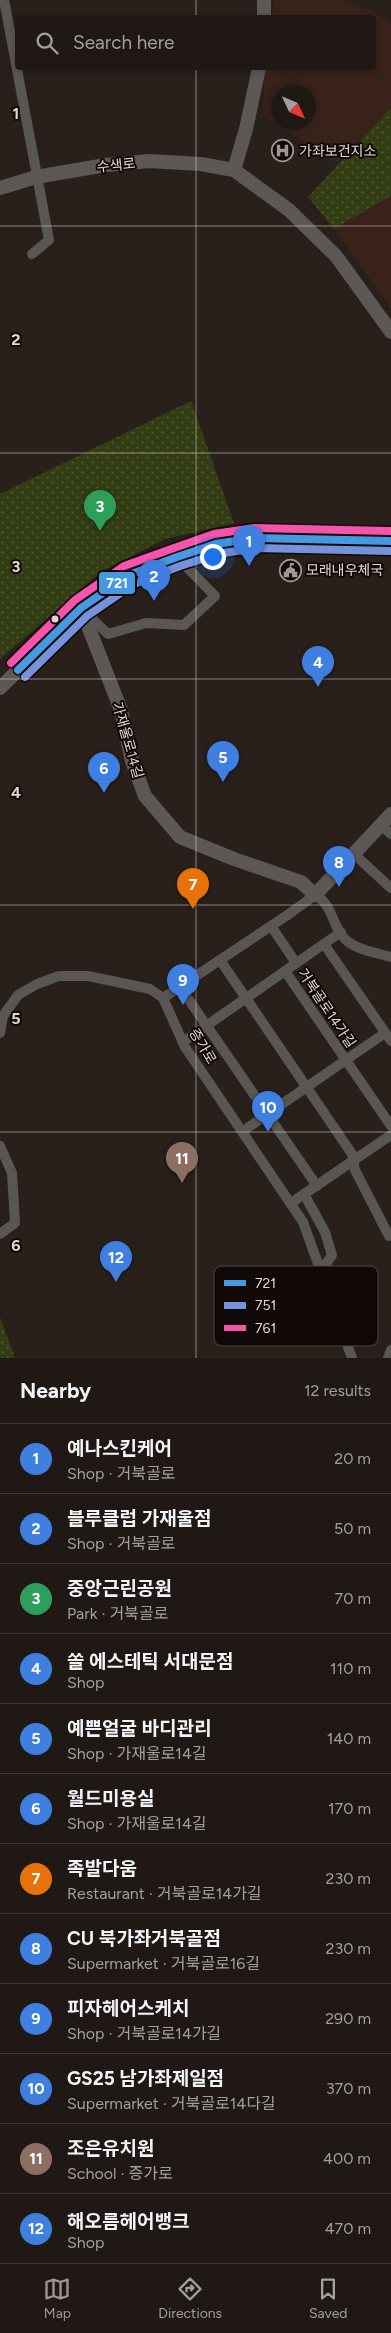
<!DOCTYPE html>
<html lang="en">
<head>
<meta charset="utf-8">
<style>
  :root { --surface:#1f1815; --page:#27211e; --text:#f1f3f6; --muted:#a1a0a0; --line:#3c3734; --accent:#a19692 }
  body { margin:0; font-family:Figtree,"Noto Sans KR",sans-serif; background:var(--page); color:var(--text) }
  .compass { position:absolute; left:271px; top:85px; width:45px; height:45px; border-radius:50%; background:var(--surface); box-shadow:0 2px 8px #0003; rotate:134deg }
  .you { position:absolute; left:212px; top:556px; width:18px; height:18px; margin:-12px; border:4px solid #fff; border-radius:50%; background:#1a73e8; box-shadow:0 0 0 8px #1a73e833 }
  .badge { display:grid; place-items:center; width:32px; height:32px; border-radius:50%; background:var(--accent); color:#fff; font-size:16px; font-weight:700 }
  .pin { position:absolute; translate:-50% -41px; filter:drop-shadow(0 1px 2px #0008) }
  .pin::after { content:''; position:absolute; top:26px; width:18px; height:15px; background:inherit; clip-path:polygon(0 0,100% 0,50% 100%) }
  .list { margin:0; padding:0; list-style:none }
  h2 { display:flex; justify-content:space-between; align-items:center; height:65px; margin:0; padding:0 20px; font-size:21px }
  h2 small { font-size:16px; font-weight:400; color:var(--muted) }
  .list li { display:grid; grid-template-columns:32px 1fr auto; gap:15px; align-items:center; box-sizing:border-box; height:70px; padding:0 20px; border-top:1px solid var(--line) }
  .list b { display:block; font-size:19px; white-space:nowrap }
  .list p { margin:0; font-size:16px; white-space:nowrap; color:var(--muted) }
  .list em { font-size:16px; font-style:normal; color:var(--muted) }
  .icon { flex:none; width:28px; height:28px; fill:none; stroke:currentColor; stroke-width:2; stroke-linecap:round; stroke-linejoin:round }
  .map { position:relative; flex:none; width:391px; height:1358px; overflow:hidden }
  .search { position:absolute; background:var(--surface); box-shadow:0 2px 8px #0003; left:15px; right:15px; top:15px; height:55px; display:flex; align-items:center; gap:12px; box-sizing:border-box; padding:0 18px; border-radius:5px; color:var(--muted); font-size:19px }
  .sheet { height:905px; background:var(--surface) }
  nav { display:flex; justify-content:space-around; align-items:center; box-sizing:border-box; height:70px; border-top:1px solid var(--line); background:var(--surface); font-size:14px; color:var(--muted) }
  nav a { display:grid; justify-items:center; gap:2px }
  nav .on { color:var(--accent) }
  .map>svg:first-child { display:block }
  .built { fill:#38221a; fill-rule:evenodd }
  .park { fill:url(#park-dots) }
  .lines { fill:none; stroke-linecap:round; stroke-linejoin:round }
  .street { stroke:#595654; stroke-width:10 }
  .secondary { stroke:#5d5856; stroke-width:14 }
  .bus-1-casing { stroke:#110907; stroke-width:11 }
  .bus-2-casing { stroke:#110907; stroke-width:11 }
  .bus-3-casing { stroke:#110907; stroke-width:11 }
  .bus-1 { stroke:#4699e1; stroke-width:8 }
  .bus-2 { stroke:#7692db; stroke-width:8 }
  .bus-3 { stroke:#f653ac; stroke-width:8 }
  .grid { fill:none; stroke:#e2d6d2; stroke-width:1; stroke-opacity:0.55 }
  .bus-dot { fill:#e2d6d2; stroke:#110907; stroke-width:2 }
  .labels { text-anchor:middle; stroke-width:4; stroke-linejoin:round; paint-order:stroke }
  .poi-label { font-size:14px; fill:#e2d6d2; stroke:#110907; text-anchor:start }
  .street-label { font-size:14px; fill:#e2d6d2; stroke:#110907 }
  .key { fill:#110907; stroke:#504644; stroke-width:1 }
  .key-label { font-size:14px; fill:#e2d6d2 }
  .grid-label { font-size:16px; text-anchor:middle; font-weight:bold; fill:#e2d6d2; stroke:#110907; stroke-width:4; stroke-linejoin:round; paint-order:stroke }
  .line-badge { stroke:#110907; stroke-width:2 }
  .badge-label { font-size:14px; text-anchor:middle; font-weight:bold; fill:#fff }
</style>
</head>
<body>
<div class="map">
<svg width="391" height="1358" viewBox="0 0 391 1358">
  <defs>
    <pattern id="park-dots" width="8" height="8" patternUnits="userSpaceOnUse" patternTransform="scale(1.25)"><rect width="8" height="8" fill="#333d13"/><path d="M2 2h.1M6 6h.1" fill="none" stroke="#505834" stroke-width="1.8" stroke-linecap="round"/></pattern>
  </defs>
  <rect width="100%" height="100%" fill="#29201c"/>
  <g class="built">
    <path d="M274,0H340L371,10L391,23V108L354,150L338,162L263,116L264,68H374V18L272,17ZM278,92H308V122H278Z"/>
    <polygon points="391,196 391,308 334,229"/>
  </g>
  <g class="park">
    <polygon points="391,108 391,196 334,229 308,197"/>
    <polygon points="191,401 234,523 165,539 102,571 0,659 0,494"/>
    <polygon points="0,1317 15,1358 0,1358"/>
  </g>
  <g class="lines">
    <g class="street">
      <polyline points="4,0 49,240 32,254"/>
      <polyline points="83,610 108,634 146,623 184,625 215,596 177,557"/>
      <polyline points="381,825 391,834"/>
      <polyline points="354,854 391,888"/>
      <polyline points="271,926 296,963"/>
      <polyline points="324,944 391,1041"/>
      <polyline points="220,960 352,1154 355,1170 389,1236"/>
      <polyline points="285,971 391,1126"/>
      <polyline points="180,987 317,1186"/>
      <path d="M163,998L289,914L315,895C335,906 331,927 346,940C357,950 377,953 391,957"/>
      <polyline points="0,1033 3,1016 18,995 37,984 59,976 88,976 150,989 163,998 185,1047 303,1222 352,1358"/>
      <polyline points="183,1042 341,932"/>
      <polyline points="243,1131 385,1033"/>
      <polyline points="0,1146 12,1173 15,1223 0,1234"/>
      <polyline points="304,1194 325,1232 332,1255 321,1272"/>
      <polyline points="291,1203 391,1135"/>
      <polyline points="388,1358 391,1350"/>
    </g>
    <g class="secondary">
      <polyline points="264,0 264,18"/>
      <polyline points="234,170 246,129 259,68"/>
      <polyline points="0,188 36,177 106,165 149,161 201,164 234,170 289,210 336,256 391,332"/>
      <polyline points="81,608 121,710 132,761 145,796 180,837 234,859 301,882 315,895 391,814"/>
      <polyline points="0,688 81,608 129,575 216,544 255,538 391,541"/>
    </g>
    <defs>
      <polyline id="bus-1" points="18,670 81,608 129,575 177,557 216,544 255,538 391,541"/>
      <polyline id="bus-2" points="25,677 87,616 134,584 180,566 218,554 256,548 391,551"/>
      <polyline id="bus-3" points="11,663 75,600 124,566 174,548 214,534 254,528 391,531"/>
    </defs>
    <use href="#bus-1" class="bus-1-casing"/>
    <use href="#bus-2" class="bus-2-casing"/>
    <use href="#bus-3" class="bus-3-casing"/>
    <use href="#bus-1" class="bus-1"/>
    <use href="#bus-2" class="bus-2"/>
    <use href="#bus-3" class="bus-3"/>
  </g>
  <path class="grid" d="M196,0V18M196,68V1358M0,226H391M0,453H391M0,679H391M0,905H391M0,1132H391"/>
  <defs>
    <symbol id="hospital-ring" viewBox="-11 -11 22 22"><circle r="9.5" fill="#110907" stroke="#a19692" stroke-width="1.5"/><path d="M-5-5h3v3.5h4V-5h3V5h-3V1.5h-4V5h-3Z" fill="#a19692"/></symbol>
    <symbol id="civic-ring" viewBox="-11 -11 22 22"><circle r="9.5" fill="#110907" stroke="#a19692" stroke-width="1.5"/><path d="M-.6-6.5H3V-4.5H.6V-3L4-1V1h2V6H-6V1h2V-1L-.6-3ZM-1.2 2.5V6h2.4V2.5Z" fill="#a19692"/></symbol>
  </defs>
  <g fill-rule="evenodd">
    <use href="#hospital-ring" x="270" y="138" width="25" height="25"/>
    <use href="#civic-ring" x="278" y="558" width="25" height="25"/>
  </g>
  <circle class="bus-dot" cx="55" cy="619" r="4.5"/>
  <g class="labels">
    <g class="poi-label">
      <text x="299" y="156">가좌보건지소</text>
      <text x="306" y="575">모래내우체국</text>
    </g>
    <g class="street-label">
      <text transform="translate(116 165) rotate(-6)" y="5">수색로</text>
      <text transform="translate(128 740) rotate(74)" y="5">가재울로14길</text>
      <text transform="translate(327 1008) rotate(56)" y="5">거북골로14가길</text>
      <text transform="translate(203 1046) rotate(59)" y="5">증가로</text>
    </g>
  </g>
  <rect x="214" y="1266" width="164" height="80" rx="8" class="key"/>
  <rect x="224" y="1280" width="22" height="6" fill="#4699e1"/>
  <rect x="224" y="1302" width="22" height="7" fill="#7692db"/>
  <rect x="224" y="1325" width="22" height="6" fill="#f653ac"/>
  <g class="key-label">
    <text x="255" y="1288">721</text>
    <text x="255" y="1310">751</text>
    <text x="255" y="1333">761</text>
  </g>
  <g class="grid-label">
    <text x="16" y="119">1</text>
    <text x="16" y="345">2</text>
    <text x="16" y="572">3</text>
    <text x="16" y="798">4</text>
    <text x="16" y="1024">5</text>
    <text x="16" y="1251">6</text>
  </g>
  <rect class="line-badge" x="98" y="571" width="38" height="24" rx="5" fill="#4699e1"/>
  <g class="badge-label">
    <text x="117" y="588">721</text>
  </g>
</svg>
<svg class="compass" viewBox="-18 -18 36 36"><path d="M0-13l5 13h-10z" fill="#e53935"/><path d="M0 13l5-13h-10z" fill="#a1a0a0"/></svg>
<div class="you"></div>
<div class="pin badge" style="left:249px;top:566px;background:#3f7fe0">1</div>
<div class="pin badge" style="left:154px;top:601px;background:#3f7fe0">2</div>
<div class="pin badge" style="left:100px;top:531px;background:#2e9e5b">3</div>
<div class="pin badge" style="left:318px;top:687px;background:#3f7fe0">4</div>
<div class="pin badge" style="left:223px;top:782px;background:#3f7fe0">5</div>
<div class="pin badge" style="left:104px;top:793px;background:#3f7fe0">6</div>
<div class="pin badge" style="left:193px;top:909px;background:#e8710a">7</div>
<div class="pin badge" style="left:339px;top:887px;background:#3f7fe0">8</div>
<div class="pin badge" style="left:183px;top:1005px;background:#3f7fe0">9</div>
<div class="pin badge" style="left:268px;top:1132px;background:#3f7fe0">10</div>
<div class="pin badge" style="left:182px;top:1183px;background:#8d6e63">11</div>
<div class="pin badge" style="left:116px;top:1282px;background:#3f7fe0">12</div>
<div class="search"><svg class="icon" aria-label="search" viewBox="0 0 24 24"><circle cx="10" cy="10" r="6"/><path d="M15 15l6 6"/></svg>Search here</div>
</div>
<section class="sheet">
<h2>Nearby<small>12 results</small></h2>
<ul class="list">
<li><span class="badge" style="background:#3f7fe0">1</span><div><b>예나스킨케어</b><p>Shop · 거북골로</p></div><em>20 m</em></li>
<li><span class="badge" style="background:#3f7fe0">2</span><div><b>블루클럽 가재울점</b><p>Shop · 거북골로</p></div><em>50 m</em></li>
<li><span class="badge" style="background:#2e9e5b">3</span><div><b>중앙근린공원</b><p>Park · 거북골로</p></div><em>70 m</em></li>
<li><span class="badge" style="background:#3f7fe0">4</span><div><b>쏠 에스테틱 서대문점</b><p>Shop</p></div><em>110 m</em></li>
<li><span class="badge" style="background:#3f7fe0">5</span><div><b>예쁜얼굴 바디관리</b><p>Shop · 가재울로14길</p></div><em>140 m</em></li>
<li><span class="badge" style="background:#3f7fe0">6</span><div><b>월드미용실</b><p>Shop · 가재울로14길</p></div><em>170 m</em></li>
<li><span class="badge" style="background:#e8710a">7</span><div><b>족발다움</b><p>Restaurant · 거북골로14가길</p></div><em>230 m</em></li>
<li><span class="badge" style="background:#3f7fe0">8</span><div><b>CU 북가좌거북골점</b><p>Supermarket · 거북골로16길</p></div><em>230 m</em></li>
<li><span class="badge" style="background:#3f7fe0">9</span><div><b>피자헤어스케치</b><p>Shop · 거북골로14가길</p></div><em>290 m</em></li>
<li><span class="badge" style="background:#3f7fe0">10</span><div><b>GS25 남가좌제일점</b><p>Supermarket · 거북골로14다길</p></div><em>370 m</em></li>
<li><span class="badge" style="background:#8d6e63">11</span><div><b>조은유치원</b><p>School · 증가로</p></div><em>400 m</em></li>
<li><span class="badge" style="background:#3f7fe0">12</span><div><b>해오름헤어뱅크</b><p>Shop</p></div><em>470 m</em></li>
</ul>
</section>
<nav>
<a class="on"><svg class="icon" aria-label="map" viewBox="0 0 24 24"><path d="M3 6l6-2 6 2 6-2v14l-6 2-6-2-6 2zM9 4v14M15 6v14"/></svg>Map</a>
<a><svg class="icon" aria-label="directions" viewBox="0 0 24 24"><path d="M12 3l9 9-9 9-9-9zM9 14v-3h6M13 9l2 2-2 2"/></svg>Directions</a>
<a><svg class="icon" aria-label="saved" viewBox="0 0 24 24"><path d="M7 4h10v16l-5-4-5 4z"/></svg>Saved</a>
</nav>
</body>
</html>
